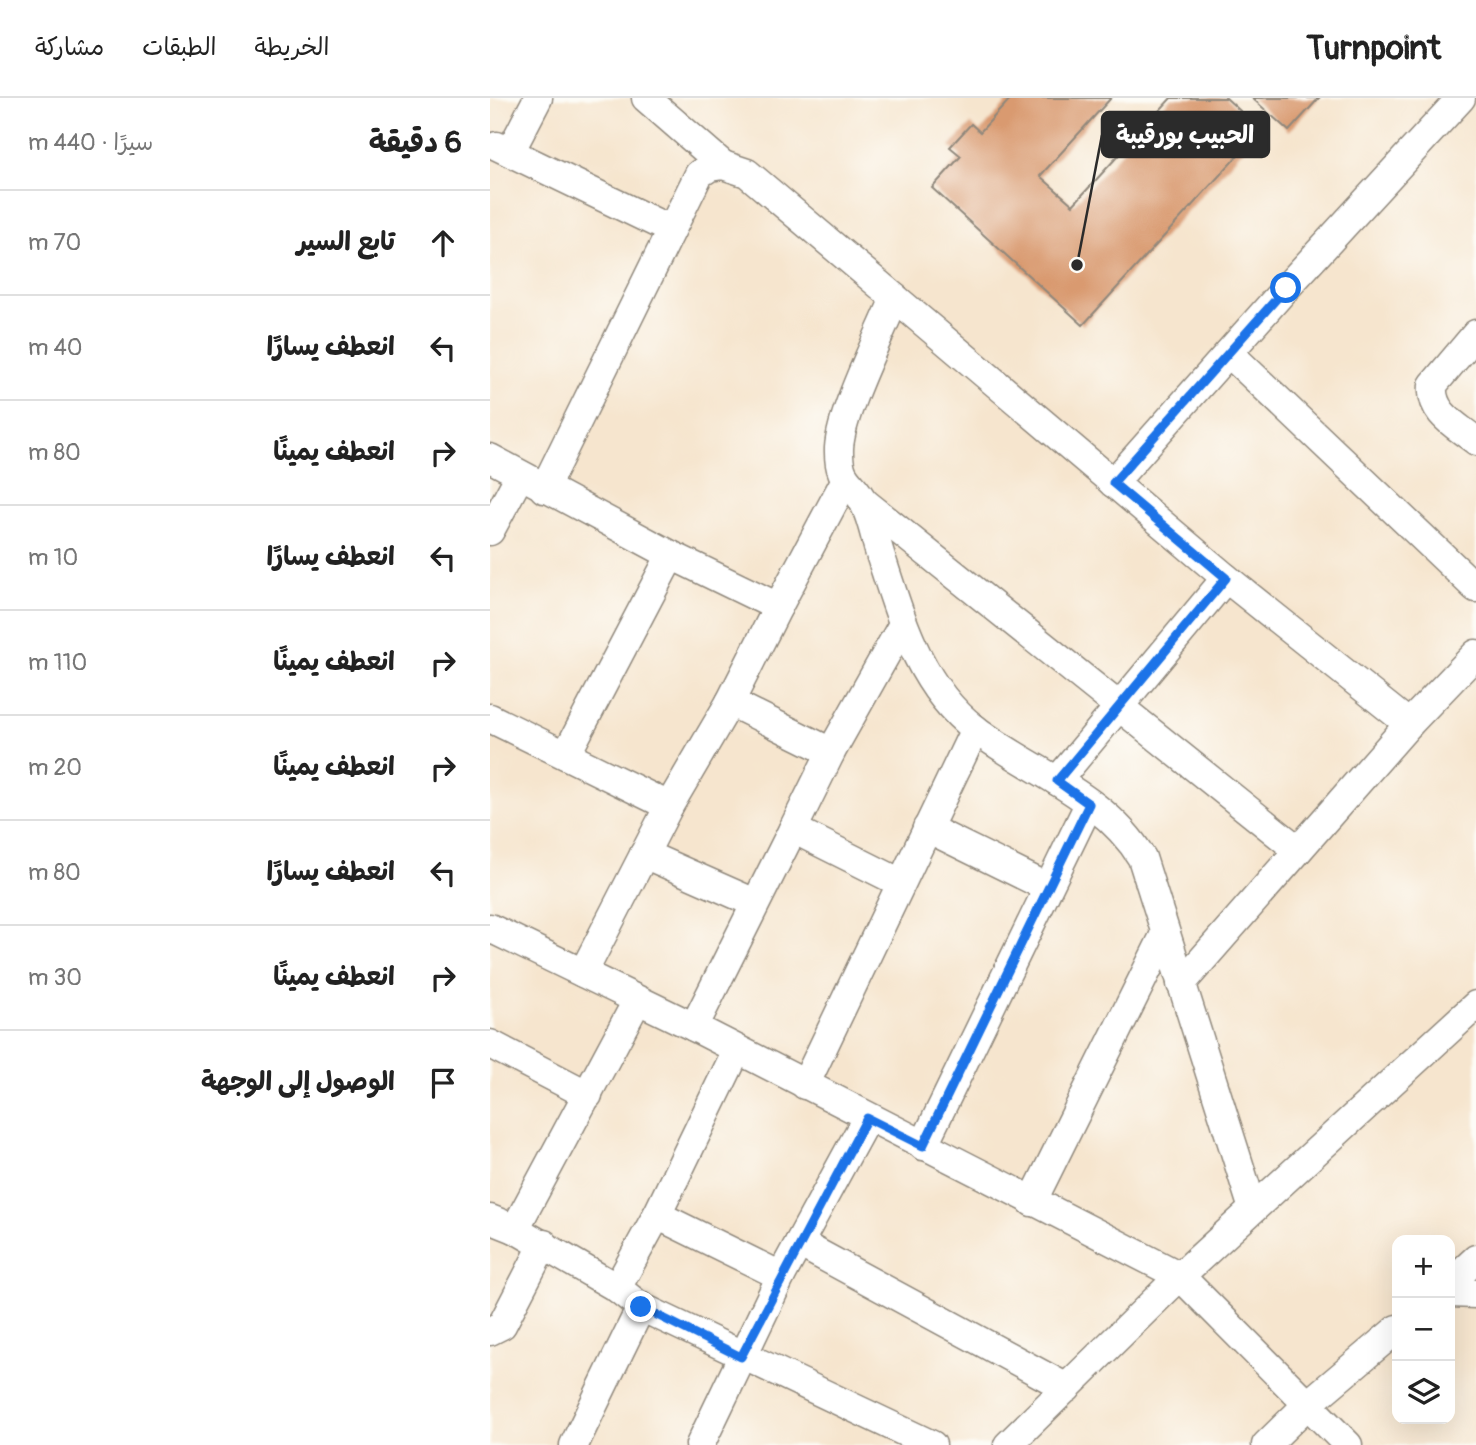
<!DOCTYPE html>
<html lang="ar">
<head>
<meta charset="utf-8">
<style>
  :root { --surface:#fff; --page:#f2f2f2; --text:#222; --muted:#767676; --line:#e0e0e0 }
  body { margin:0; font-family:Pangolin,"Playpen Sans Arabic",sans-serif; background:var(--page); color:var(--text); direction:rtl }
  .controls { position:absolute; right:21px; bottom:21px; display:grid; overflow:hidden; border-radius:14px; box-shadow:0 7px 28px #0002 }
  .controls button { width:63px; height:63px; display:grid; place-items:center; padding:0; border:0; border-bottom:2px solid var(--line); background:var(--surface); color:var(--text); font:35px sans-serif }
  .stop { position:absolute; width:21px; height:21px; margin:-16px; border:5px solid #1a73e8; border-radius:50%; background:#fff }
  .stop.end { background:#1a73e8; border-color:#fff; box-shadow:0 2px 7px #0008 }
  .list { margin:0; padding:0; list-style:none }
  h2 { display:flex; justify-content:space-between; align-items:center; height:91px; margin:0; padding:0 28px; font-size:30px }
  h2 small { font-size:23px; font-weight:400; color:var(--muted) }
  .list li { display:grid; grid-template-columns:46px 1fr auto; gap:21px; align-items:center; box-sizing:border-box; height:105px; padding:0 28px; border-top:2px solid var(--line) }
  .list b { display:block; font-size:26px; white-space:nowrap }
  .list em { font-size:23px; font-style:normal; color:var(--muted) }
  .icon { flex:none; width:38px; height:38px; fill:none; stroke:currentColor; stroke-width:2; stroke-linecap:round; stroke-linejoin:round }
  .map { position:relative; flex:none; width:986px; height:1347px; overflow:hidden; direction:ltr }
  header { display:flex; align-items:center; gap:42px; box-sizing:border-box; height:98px; padding:0 35px; background:var(--surface); border-bottom:2px solid var(--line) }
  header strong { font-size:33px }
  nav { display:flex; gap:38px; margin-inline-start:auto; font-size:24px }
  main { display:flex }
  aside { flex:1; background:var(--surface) }
  .map>svg:first-child { display:block }
  .building { fill:#d99a6f }
  .lines { fill:none; stroke-linecap:round; stroke-linejoin:round }
  .minor-casing { stroke:#90887c; stroke-width:31 }
  .minor { stroke:#fff; stroke-width:28 }
  .route { stroke:#1a73e8; stroke-width:9 }
  .leader { fill:none; stroke:#2b2b2b; stroke-width:2.5 }
  .callout-dot { fill:#2b2b2b; stroke:#fdfcf7; stroke-width:2.5 }
  .callout { fill:#2b2b2b; stroke:#2b2b2b; stroke-width:2.5 }
  .callout-label { font-size:24px; text-anchor:middle; font-weight:bold; fill:#fff }
</style>
</head>
<body>
<header>
<strong>Turnpoint</strong>
<nav><a>الخريطة</a><a>الطبقات</a><a>مشاركة</a></nav>
</header>
<main>
<div class="map">
<svg width="986" height="1347" viewBox="0 0 986 1347">
  <rect width="100%" height="100%" fill="#fdfcf7"/>
  <filter id="ink" filterUnits="userSpaceOnUse"><feTurbulence type="fractalNoise" baseFrequency=".0143" numOctaves="2"/><feDisplacementMap in="SourceGraphic" scale="14" xChannelSelector="R" yChannelSelector="G"/><feConvolveMatrix kernelMatrix="1 2 1 2 8 2 1 2 1" color-interpolation-filters="sRGB"/></filter>
  <filter id="wash" filterUnits="userSpaceOnUse"><feTurbulence type="fractalNoise" baseFrequency=".00686" numOctaves="4" result="noise"/><feDisplacementMap in="SourceGraphic" scale="28" xChannelSelector="R" yChannelSelector="G"/><feGaussianBlur stdDeviation="1.57" result="paint"/><feColorMatrix in="noise" values="0 0 0 0 0 0 0 0 0 0 0 0 0 0 0 0 0 1.4 0 .05"/><feComposite in="paint" operator="in"/></filter>
  <g filter="url(#wash)">
    <rect width="100%" height="100%" fill="#f6e5ce"/>
    <g id="blocks">
      <g class="building">
        <polygon points="521,0 621,0 550,78 583,107 681,0 736,0 771,32 593,227 442,90 471,58 460,49 481,26 490,34"/>
        <polygon points="762,0 829,0 799,33"/>
      </g>
    </g>
  </g>
  <g filter="url(#ink)">
    <use href="#blocks" fill-opacity="0" stroke="#90887c" stroke-width="2"/>
    <g class="lines">
      <defs>
        <g id="minor">
          <polyline points="156,0 233,67"/>
          <polyline points="7,48 179,131"/>
          <polyline points="20,54 48,0"/>
          <polyline points="405,200 736,480 919,626 691,886"/>
          <path d="M986,236L943,287C940,315 966,327 986,343"/>
          <polyline points="739,255 986,490"/>
          <polyline points="0,360 181,457 76,657"/>
          <polyline points="623,385 796,190 971,0"/>
          <path d="M54,391L209,76L220,69L233,67L257,75L405,200C390,237 351,314 349,350C348,385 362,381 374,405C382,421 385,440 390,456C411,520 429,588 485,631C540,673 615,698 652,760L763,1111"/>
          <polyline points="374,404 808,752"/>
          <polyline points="0,433 30,377"/>
          <polyline points="288,509 355,383"/>
          <polyline points="240,604 341,654"/>
          <polyline points="0,620 179,708 93,875"/>
          <polyline points="919,626 986,556"/>
          <polyline points="567,683 736,480"/>
          <polyline points="179,708 240,604 288,509 181,457"/>
          <polyline points="437,730 557,789"/>
          <polyline points="154,756 265,805"/>
          <polyline points="409,784 303,731 341,654 413,526"/>
          <polyline points="0,830 204,929 690,1178 858,1347"/>
          <polyline points="147,903 25,1131 127,1190 151,1209"/>
          <polyline points="204,929 303,731"/>
          <polyline points="0,946 98,997"/>
          <polyline points="315,987 485,631"/>
          <polyline points="433,1048 599,706"/>
          <polyline points="542,1104 675,836"/>
          <polyline points="167,1117 291,1178"/>
          <polyline points="0,1121 25,1131"/>
          <polyline points="309,1145 577,1290"/>
          <polyline points="960,1185 986,1161"/>
          <polyline points="127,1190 167,1117 247,952"/>
          <polyline points="960,1195 986,1196"/>
          <polyline points="0,1233 12,1227 54,1146"/>
          <polyline points="84,1347 151,1209 442,1347"/>
          <polyline points="210,1347 291,1178 377,1020"/>
          <polyline points="518,1347 690,1178 986,907"/>
          <polyline points="776,1347 817,1307 907,1231"/>
        </g>
      </defs>
      <use href="#minor" class="minor-casing"/>
      <use href="#minor" class="minor"/>
    </g>
  </g>
  <g class="lines" filter="url(#ink)">
    <polyline class="route" points="151,1209 251,1259 377,1020 433,1048 599,706 567,683 736,480 623,385 796,190"/>
  </g>
  <path class="leader" d="M587 167L612 37"/>
  <circle class="callout-dot" cx="587" cy="167" r="7"/>
  <rect class="callout" x="612" y="14" width="167" height="45" rx="7"/>
  <g class="callout-label">
    <text x="695" y="45">الحبيب بورقيبة</text>
  </g>
</svg>
<div class="controls">
<button>+</button>
<button>−</button>
<button><svg class="icon" aria-label="layers" viewBox="0 0 24 24"><path d="M12 4l9 5-9 5-9-5zM3 14l9 5 9-5"/></svg></button>
</div>
<div class="stop" style="left:796px;top:190px"></div>
<div class="stop end" style="left:151px;top:1209px"></div>
</div>
<aside>
<h2>6 دقيقة<small>سيرًا · 440 m</small></h2>
<ul class="list">
<li><svg class="icon" aria-label="ahead" viewBox="0 0 24 24"><path d="M12 20V5M6 11l6-6 6 6"/></svg><div><b>تابع السير</b></div><em>70 m</em></li>
<li><svg class="icon" aria-label="left" viewBox="0 0 24 24"><path d="M17 20v-9H6M10 6l-5 5 5 5"/></svg><div><b>انعطف يسارًا</b></div><em>40 m</em></li>
<li><svg class="icon" aria-label="right" viewBox="0 0 24 24"><path d="M7 20v-9h11M14 6l5 5-5 5"/></svg><div><b>انعطف يمينًا</b></div><em>80 m</em></li>
<li><svg class="icon" aria-label="left" viewBox="0 0 24 24"><path d="M17 20v-9H6M10 6l-5 5 5 5"/></svg><div><b>انعطف يسارًا</b></div><em>10 m</em></li>
<li><svg class="icon" aria-label="right" viewBox="0 0 24 24"><path d="M7 20v-9h11M14 6l5 5-5 5"/></svg><div><b>انعطف يمينًا</b></div><em>110 m</em></li>
<li><svg class="icon" aria-label="right" viewBox="0 0 24 24"><path d="M7 20v-9h11M14 6l5 5-5 5"/></svg><div><b>انعطف يمينًا</b></div><em>20 m</em></li>
<li><svg class="icon" aria-label="left" viewBox="0 0 24 24"><path d="M17 20v-9H6M10 6l-5 5 5 5"/></svg><div><b>انعطف يسارًا</b></div><em>80 m</em></li>
<li><svg class="icon" aria-label="right" viewBox="0 0 24 24"><path d="M7 20v-9h11M14 6l5 5-5 5"/></svg><div><b>انعطف يمينًا</b></div><em>30 m</em></li>
<li><svg class="icon" aria-label="arrive" viewBox="0 0 24 24"><path d="M6 21V4h12l-3 4 3 4H6"/></svg><div><b>الوصول إلى الوجهة</b></div></li>
</ul>
</aside>
</main>
</body>
</html>
